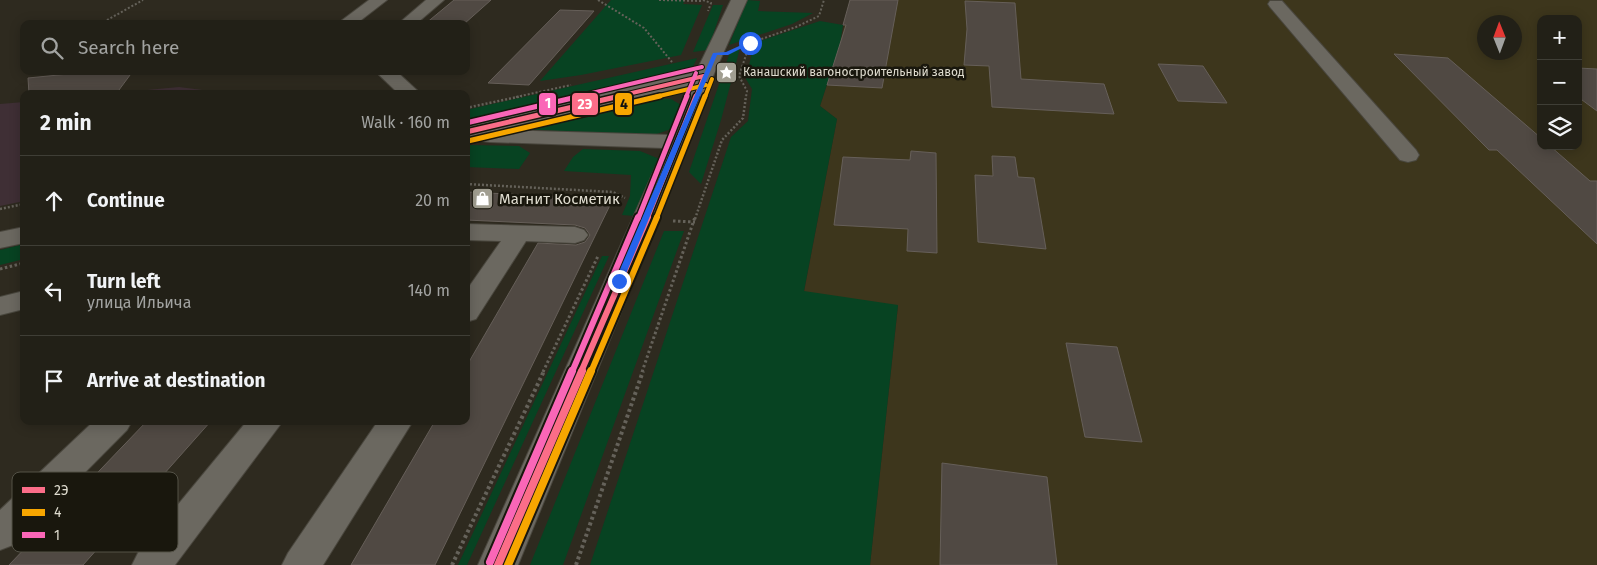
<!DOCTYPE html>
<html lang="en">
<head>
<meta charset="utf-8">
<style>
  :root { --surface:#222017; --page:#2e2d24; --text:#f1f3f6; --muted:#a2a3a1; --line:#3f3e36 }
  body { margin:0; font-family:"Fira Sans",sans-serif; background:var(--page); color:var(--text) }
  .controls { position:absolute; right:15px; top:15px; display:grid; overflow:hidden; border-radius:10px; box-shadow:0 2px 12px #0003 }
  .controls button { width:45px; height:45px; display:grid; place-items:center; padding:0; border:0; border-bottom:1px solid var(--line); background:var(--surface); color:var(--text); font:25px sans-serif }
  .compass { position:absolute; left:1477px; top:15px; width:45px; height:45px; border-radius:50%; background:var(--surface); box-shadow:0 2px 12px #0003; rotate:359deg }
  .stop { position:absolute; width:15px; height:15px; margin:-11px; border:4px solid #2563eb; border-radius:50%; background:#fff }
  .stop.end { background:#2563eb; border-color:#fff; box-shadow:0 1px 5px #0008 }
  .list { margin:0; padding:0; list-style:none }
  h2 { display:flex; justify-content:space-between; align-items:center; height:65px; margin:0; padding:0 20px; font-size:21px }
  h2 small { font-size:16px; font-weight:400; color:var(--muted) }
  .list li { display:grid; grid-template-columns:32px 1fr auto; gap:15px; align-items:center; box-sizing:border-box; height:90px; padding:0 20px; border-top:1px solid var(--line) }
  .list b { display:block; font-size:19px; white-space:nowrap }
  .list p { margin:0; font-size:16px; white-space:nowrap; color:var(--muted) }
  .list em { font-size:16px; font-style:normal; color:var(--muted) }
  .icon { flex:none; width:28px; height:28px; fill:none; stroke:currentColor; stroke-width:2; stroke-linecap:round; stroke-linejoin:round }
  .map { position:relative; flex:none; width:1597px; height:565px; overflow:hidden }
  .search { position:absolute; background:var(--surface); box-shadow:0 2px 12px #0003; left:20px; top:20px; width:450px; height:55px; display:flex; align-items:center; gap:12px; box-sizing:border-box; padding:0 18px; border-radius:10px; color:var(--muted); font-size:19px }
  .panel { position:absolute; background:var(--surface); box-shadow:0 2px 12px #0003; left:20px; top:90px; width:450px; height:335px; border-radius:10px }
  .map>svg:first-child { display:block }
  .commercial { fill:#3f2f35 }
  .built { fill:#3d361c; fill-rule:evenodd }
  .green { fill:#074322 }
  .building { fill:#504943; stroke:#665f59 }
  .lines { fill:none; stroke-linecap:round; stroke-linejoin:round }
  .minor-casing { stroke:#49463d; stroke-width:2 }
  .path-far3 { stroke:#65625a; stroke-width:2; stroke-dasharray:2 2; stroke-linecap:butt }
  .path-far2 { stroke:#65625a; stroke-width:2.5; stroke-dasharray:2 2; stroke-linecap:butt }
  .path-far1 { stroke:#65625a; stroke-width:3; stroke-dasharray:2.5 2.5; stroke-linecap:butt }
  .path { stroke:#65625a; stroke-width:4; stroke-dasharray:3 3; stroke-linecap:butt }
  .minor { fill:#6b6860; fill-rule:evenodd }
  .bus-1-far3-casing { stroke:#19170d; stroke-width:6 }
  .bus-1-far2-casing { stroke:#19170d; stroke-width:8 }
  .bus-1-far1-casing { stroke:#19170d; stroke-width:10 }
  .bus-1-casing { stroke:#19170d; stroke-width:12 }
  .bus-2-far3-casing { stroke:#19170d; stroke-width:6 }
  .bus-2-far2-casing { stroke:#19170d; stroke-width:8 }
  .bus-2-far1-casing { stroke:#19170d; stroke-width:10 }
  .bus-2-casing { stroke:#19170d; stroke-width:12 }
  .bus-3-far3-casing { stroke:#19170d; stroke-width:6 }
  .bus-3-far2-casing { stroke:#19170d; stroke-width:8 }
  .bus-3-far1-casing { stroke:#19170d; stroke-width:10 }
  .bus-3-casing { stroke:#19170d; stroke-width:12 }
  .bus-1-far3 { stroke:#fb6d88; stroke-width:4 }
  .bus-1-far2 { stroke:#fb6d88; stroke-width:5 }
  .bus-1-far1 { stroke:#fb6d88; stroke-width:6 }
  .bus-1 { stroke:#fb6d88; stroke-width:8 }
  .bus-2-far3 { stroke:#f7a600; stroke-width:4 }
  .bus-2-far2 { stroke:#f7a600; stroke-width:5 }
  .bus-2-far1 { stroke:#f7a600; stroke-width:6 }
  .bus-2 { stroke:#f7a600; stroke-width:8 }
  .bus-3-far3 { stroke:#fa66b7; stroke-width:4 }
  .bus-3-far2 { stroke:#fa66b7; stroke-width:5 }
  .bus-3-far1 { stroke:#fa66b7; stroke-width:6 }
  .bus-3 { stroke:#fa66b7; stroke-width:8 }
  .route { fill:#2563eb }
  .labels { text-anchor:middle; stroke-width:5; stroke-linejoin:round; paint-order:stroke }
  .far-poi-label { font-size:12px; fill:#dfdccf; stroke:#19170d; text-anchor:start }
  .poi-label { font-size:15px; fill:#dfdccf; stroke:#19170d; text-anchor:start }
  .key { fill:#19170d; stroke:#545247; stroke-width:1 }
  .key-label { font-size:14px; fill:#dfdccf }
  .line-badge { stroke:#19170d; stroke-width:2 }
  .badge-label { font-size:14px; text-anchor:middle; font-weight:bold; fill:#fff }
  .pale-badge-label { font-size:14px; text-anchor:middle; font-weight:bold; fill:#111 }
</style>
</head>
<body>
<div class="map">
<svg width="1597" height="565" viewBox="0 0 1597 565">
  <rect width="100%" height="100%" fill="#2e2a1f"/>
  <g class="commercial">
    <polygon points="179,87 234,94 104,94"/>
    <polygon points="24,102 24,201 0,206 0,104"/>
  </g>
  <path class="built" d="M850,0H1597V565H870L898,306L804,292L837,119L820,106L840,44ZM1541,19H1578V146H1541ZM1484,22H1514V52H1484Z"/>
  <g class="green">
    <polygon points="611,0 685,0 683,4 702,5 681,55 581,75 540,81"/>
    <polygon points="747,0 760,1 758,11 813,13 792,24 729,45"/>
    <polygon points="713,5 723,5 708,50 693,52"/>
    <polygon points="820,21 843,25 840,44 820,106 837,119 804,291 898,305 870,565 590,565 731,137 748,121 752,89 746,79 754,43"/>
    <polygon points="740,48 721,120 701,184 689,172 730,52"/>
    <polygon points="697,58 691,71 466,122 466,110"/>
    <polygon points="642,97 671,99 681,105 671,129 654,135 515,129"/>
    <polygon points="466,145 519,146 530,153 519,169 466,167"/>
    <polygon points="583,149 640,151 662,160 636,216 622,215 630,196 631,175 564,171 573,157"/>
    <polygon points="664,231 684,231 563,565 530,565"/>
    <polygon points="24,244 24,259 0,265 0,250"/>
    <polygon points="602,256 609,256 467,565 458,565"/>
  </g>
  <g class="building">
    <polygon points="454,0 491,0 464,24 425,24"/>
    <polygon points="850,0 898,0 882,88 827,85 846,25 843,25"/>
    <polygon points="965,1 1015,3 1021,79 1104,84 1114,114 992,107 989,66 964,65 967,29"/>
    <polygon points="560,10 594,11 529,85 488,83"/>
    <polygon points="1394,54 1448,58 1541,138 1541,146 1550,146 1590,181 1597,181 1597,244 1497,150 1489,150"/>
    <polygon points="1158,64 1203,66 1227,103 1178,101"/>
    <polygon points="1578,68 1597,69 1597,111 1578,97"/>
    <polygon points="99,71 133,71 116,94 29,94 28,78"/>
    <polygon points="911,151 936,153 937,253 907,251 908,229 834,225 843,157 910,160"/>
    <polygon points="992,156 1015,157 1018,177 1034,178 1046,249 978,242 975,175 993,176"/>
    <polygon points="466,192 613,199 435,565 351,565 435,421 466,421 466,367 538,243 576,245 585,242 590,235 585,228 575,225 466,220"/>
    <polygon points="1066,343 1117,347 1142,442 1085,437"/>
    <polygon points="147,421 211,421 83,565 9,565"/>
    <polygon points="942,463 1047,477 1057,565 940,565"/>
  </g>
  <g class="lines">
    <defs>
      <g id="minor">
        <polygon points="369,0 387,0 356,24 337,24"/>
        <polygon points="426,0 444,0 416,24 398,24"/>
        <path d="M731,0H747L713,76L659,219L518,565H478L664,148L490,142L482,141L480,135L466,138V126L696,72ZM691,85L670,135L501,130Z"/>
        <polygon points="1270,1 1282,1 1416,150 1419,155 1416,160 1408,162 1400,160 1270,7 1268,4"/>
        <polygon points="375,71 396,71 421,94 399,94"/>
        <polygon points="466,224 575,227 584,230 588,235 584,240 575,243 526,241 476,319 466,322 466,291 501,241 466,240"/>
        <polygon points="24,227 24,243 0,248 0,232"/>
        <polygon points="24,291 24,309 0,315 0,297"/>
        <polygon points="94,421 132,421 127,430 13,545 0,550 0,510"/>
        <polygon points="247,421 283,421 175,565 132,565 138,553"/>
        <polygon points="378,421 413,421 323,565 282,565 288,553"/>
      </g>
    </defs>
    <use href="#minor" class="minor-casing"/>
    <g class="path-far3">
      <polyline points="598,0 644,28 672,62"/>
      <polyline points="659,0 702,1"/>
      <polyline points="703,0 711,3 708,11"/>
      <polyline points="100,24 143,0"/>
      <polyline points="750,43 796,27 819,16 824,0"/>
      <polyline points="742,47 750,43 739,76 747,91 746,97"/>
      <polyline points="516,97 571,85"/>
    </g>
    <g class="path-far2">
      <polyline points="466,108 522,96"/>
      <polyline points="466,184 613,192 625,198"/>
      <polyline points="0,209 24,204"/>
      <polyline points="695,219 722,140 743,118 746,96"/>
    </g>
    <g class="path-far1">
      <polyline points="673,221 695,222"/>
      <polyline points="0,269 24,263"/>
      <polyline points="543,372 598,256"/>
      <polyline points="642,372 695,217"/>
    </g>
    <g class="path">
      <polyline points="452,565 544,371"/>
      <polyline points="576,565 643,371"/>
    </g>
    <use href="#minor" class="minor"/>
    <defs>
      <g id="bus-1-far3">
        <polyline points="615,97 704,76"/>
        <polyline points="696,97 704,76"/>
      </g>
      <g id="bus-1-far2">
        <polyline points="466,132 620,96"/>
        <polyline points="647,219 696,96"/>
      </g>
      <polyline id="bus-1-far1" points="581,372 648,217"/>
      <polyline id="bus-1" points="498,565 582,371"/>
      <g id="bus-2-far3">
        <polyline points="655,97 706,85"/>
        <polyline points="705,97 712,79"/>
      </g>
      <g id="bus-2-far2">
        <polyline points="468,141 660,96"/>
        <polyline points="656,219 705,96"/>
      </g>
      <polyline id="bus-2-far1" points="591,372 657,217"/>
      <polyline id="bus-2" points="508,565 591,371"/>
      <g id="bus-3-far3">
        <polyline points="575,97 702,67"/>
        <polyline points="686,97 696,73"/>
      </g>
      <g id="bus-3-far2">
        <polyline points="466,123 581,96"/>
        <polyline points="638,219 687,96"/>
      </g>
      <polyline id="bus-3-far1" points="572,372 638,217"/>
      <polyline id="bus-3" points="490,562 572,371"/>
    </defs>
    <use href="#bus-1-far3" class="bus-1-far3-casing"/>
    <use href="#bus-1-far2" class="bus-1-far2-casing"/>
    <use href="#bus-1-far1" class="bus-1-far1-casing"/>
    <use href="#bus-1" class="bus-1-casing"/>
    <use href="#bus-2-far3" class="bus-2-far3-casing"/>
    <use href="#bus-2-far2" class="bus-2-far2-casing"/>
    <use href="#bus-2-far1" class="bus-2-far1-casing"/>
    <use href="#bus-2" class="bus-2-casing"/>
    <use href="#bus-3-far3" class="bus-3-far3-casing"/>
    <use href="#bus-3-far2" class="bus-3-far2-casing"/>
    <use href="#bus-3-far1" class="bus-3-far1-casing"/>
    <use href="#bus-3" class="bus-3-casing"/>
    <use href="#bus-1-far3" class="bus-1-far3"/>
    <use href="#bus-1-far2" class="bus-1-far2"/>
    <use href="#bus-1-far1" class="bus-1-far1"/>
    <use href="#bus-1" class="bus-1"/>
    <use href="#bus-2-far3" class="bus-2-far3"/>
    <use href="#bus-2-far2" class="bus-2-far2"/>
    <use href="#bus-2-far1" class="bus-2-far1"/>
    <use href="#bus-2" class="bus-2"/>
    <use href="#bus-3-far3" class="bus-3-far3"/>
    <use href="#bus-3-far2" class="bus-3-far2"/>
    <use href="#bus-3-far1" class="bus-3-far1"/>
    <use href="#bus-3" class="bus-3"/>
  </g>
  <polygon class="route" points="748,42 752,43 728,55 717,55 623,281 616,283 615,281 713,53 726,52"/>
  <defs>
    <symbol id="sight-square" viewBox="-11 -11 22 22"><rect x="-9" y="-9" width="18" height="18" rx="4" fill="#a19e91" stroke="#19170d"/><path d="M0-6L1.8-2.2L6-1.7L2.9 1.2L3.7 5.4L0 3.3L-3.7 5.4L-2.9 1.2L-6-1.7L-1.8-2.2Z" fill="#fff"/></symbol>
    <symbol id="shop-square" viewBox="-11 -11 22 22"><rect x="-9" y="-9" width="18" height="18" rx="4" fill="#a19e91" stroke="#19170d"/><path d="M-5-2.5h2.3a2.7 3.5 0 0 1 5.4 0H5L5.5 6h-11ZM-1.5-2.5h3a1.5 2.3 0 0 0-3 0Z" fill="#fff"/></symbol>
  </defs>
  <g fill-rule="evenodd">
    <use href="#sight-square" x="714" y="60" width="25" height="25"/>
    <use href="#shop-square" x="470" y="186" width="25" height="25"/>
  </g>
  <g class="labels">
    <g class="far-poi-label">
      <text x="743" y="76">Канашский вагоностроительный завод</text>
    </g>
    <g class="poi-label">
      <text x="499" y="204">Магнит Косметик</text>
    </g>
  </g>
  <rect x="12" y="472" width="166" height="80" rx="8" class="key"/>
  <rect x="22" y="487" width="23" height="6" fill="#fb6d88"/>
  <rect x="22" y="509" width="23" height="7" fill="#f7a600"/>
  <rect x="22" y="532" width="23" height="6" fill="#fa66b7"/>
  <g class="key-label">
    <text x="54" y="495">2Э</text>
    <text x="54" y="517">4</text>
    <text x="54" y="540">1</text>
  </g>
  <g class="line-badge">
    <rect x="538" y="92" width="19" height="24" rx="5" fill="#fa66b7"/>
    <rect x="571" y="92" width="28" height="24" rx="5" fill="#fb6d88"/>
    <rect x="614" y="92" width="19" height="24" rx="5" fill="#f7a600"/>
  </g>
  <g class="badge-label">
    <text x="548" y="108">1</text>
    <text x="585" y="109">2Э</text>
  </g>
  <g class="pale-badge-label">
    <text x="624" y="109">4</text>
  </g>
</svg>
<div class="controls">
<button>+</button>
<button>−</button>
<button><svg class="icon" aria-label="layers" viewBox="0 0 24 24"><path d="M12 4l9 5-9 5-9-5zM3 14l9 5 9-5"/></svg></button>
</div>
<svg class="compass" viewBox="-18 -18 36 36"><path d="M0-13l5 13h-10z" fill="#e53935"/><path d="M0 13l5-13h-10z" fill="#a2a3a1"/></svg>
<div class="stop" style="left:750px;top:43px"></div>
<div class="stop end" style="left:619px;top:281px"></div>
<div class="search"><svg class="icon" aria-label="search" viewBox="0 0 24 24"><circle cx="10" cy="10" r="6"/><path d="M15 15l6 6"/></svg>Search here</div>
<section class="panel">
<h2>2 min<small>Walk · 160 m</small></h2>
<ul class="list">
<li><svg class="icon" aria-label="ahead" viewBox="0 0 24 24"><path d="M12 20V5M6 11l6-6 6 6"/></svg><div><b>Continue</b></div><em>20 m</em></li>
<li><svg class="icon" aria-label="left" viewBox="0 0 24 24"><path d="M17 20v-9H6M10 6l-5 5 5 5"/></svg><div><b>Turn left</b><p>улица Ильича</p></div><em>140 m</em></li>
<li><svg class="icon" aria-label="arrive" viewBox="0 0 24 24"><path d="M6 21V4h12l-3 4 3 4H6"/></svg><div><b>Arrive at destination</b></div></li>
</ul>
</section>
</div>
</body>
</html>
